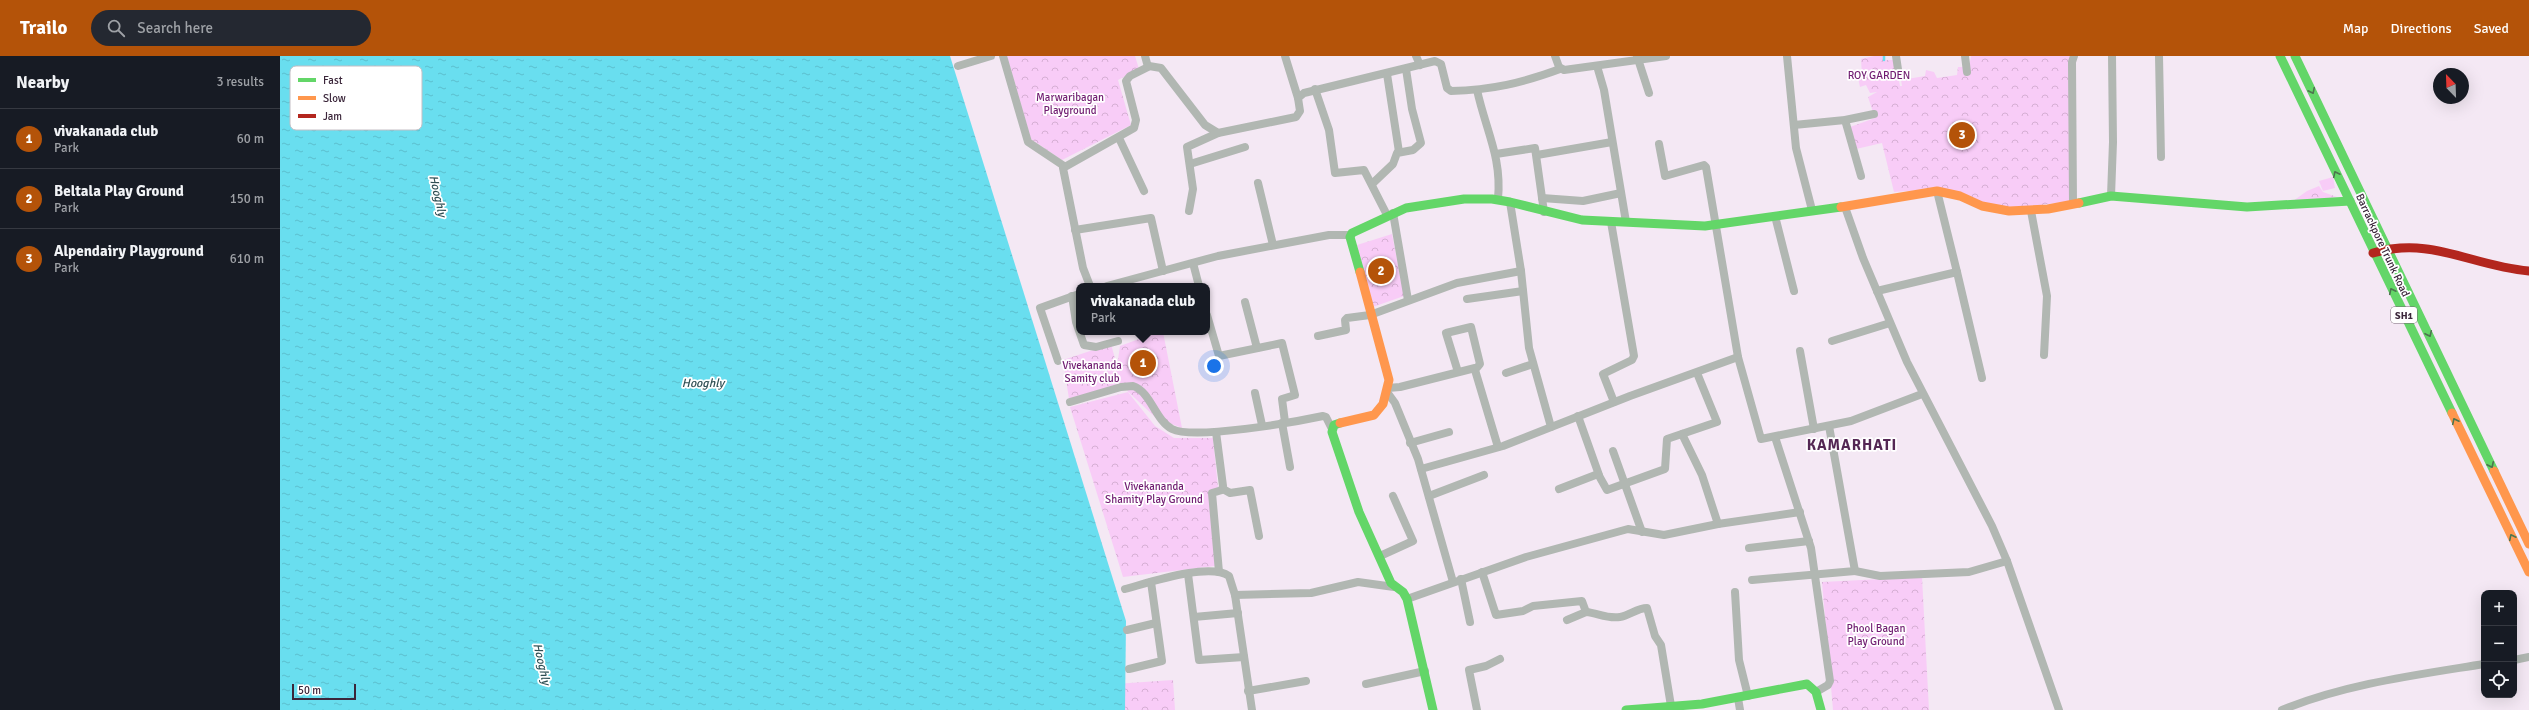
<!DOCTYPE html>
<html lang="en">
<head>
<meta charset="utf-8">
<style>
  :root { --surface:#171b24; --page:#242831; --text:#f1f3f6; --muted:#9ea1a6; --line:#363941; --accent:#b45309 }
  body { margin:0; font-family:Signika,sans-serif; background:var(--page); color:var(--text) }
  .controls { position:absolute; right:12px; bottom:12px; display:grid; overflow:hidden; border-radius:8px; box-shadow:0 4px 16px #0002 }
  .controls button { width:36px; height:36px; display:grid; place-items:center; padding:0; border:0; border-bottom:1px solid var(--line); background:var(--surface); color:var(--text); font:20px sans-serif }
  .compass { position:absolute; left:2153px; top:12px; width:36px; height:36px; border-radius:50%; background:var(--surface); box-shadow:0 4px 16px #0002; rotate:337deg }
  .scale { position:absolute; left:12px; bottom:10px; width:64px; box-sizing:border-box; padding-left:4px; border:2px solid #3b263a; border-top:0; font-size:11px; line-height:14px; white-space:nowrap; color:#3b263a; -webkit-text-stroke:3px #fff; paint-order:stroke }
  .you { position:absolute; left:934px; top:310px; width:14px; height:14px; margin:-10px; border:3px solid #fff; border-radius:50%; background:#1a73e8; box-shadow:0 0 0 6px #1a73e833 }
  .badge { display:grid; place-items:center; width:26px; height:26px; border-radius:50%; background:var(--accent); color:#fff; font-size:13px; font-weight:700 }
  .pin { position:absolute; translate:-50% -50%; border:2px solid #fff; box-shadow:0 1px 4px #0006 }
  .popup { position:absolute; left:796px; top:227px; width:134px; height:52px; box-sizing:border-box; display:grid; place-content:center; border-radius:8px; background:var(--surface); filter:drop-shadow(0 1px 3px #0005); font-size:13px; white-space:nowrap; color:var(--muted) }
  .popup b { font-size:15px; color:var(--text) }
  .popup::after { content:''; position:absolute; left:50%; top:100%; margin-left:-8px; border:8px solid transparent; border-top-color:var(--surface) }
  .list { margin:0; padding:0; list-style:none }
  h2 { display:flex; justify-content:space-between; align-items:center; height:52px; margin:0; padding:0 16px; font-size:17px }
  h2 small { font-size:13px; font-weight:400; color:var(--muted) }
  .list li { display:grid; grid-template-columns:26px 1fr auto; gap:12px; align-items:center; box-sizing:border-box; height:60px; padding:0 16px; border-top:1px solid var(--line) }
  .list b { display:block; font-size:15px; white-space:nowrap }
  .list p { margin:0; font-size:13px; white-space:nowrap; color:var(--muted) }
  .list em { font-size:13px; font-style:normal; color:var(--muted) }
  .icon { flex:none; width:22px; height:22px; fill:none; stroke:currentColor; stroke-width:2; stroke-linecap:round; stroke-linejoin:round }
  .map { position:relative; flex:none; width:2249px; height:654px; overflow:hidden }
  header { display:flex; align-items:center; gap:24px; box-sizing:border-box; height:56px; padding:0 20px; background:var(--accent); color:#fff }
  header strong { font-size:19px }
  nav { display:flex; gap:22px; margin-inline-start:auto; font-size:14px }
  .search { width:280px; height:36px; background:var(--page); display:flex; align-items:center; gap:10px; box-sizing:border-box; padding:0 14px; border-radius:22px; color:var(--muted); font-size:15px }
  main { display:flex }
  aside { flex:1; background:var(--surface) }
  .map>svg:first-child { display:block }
  .green { fill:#f8ccf7 }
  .park { fill:url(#park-crowns) }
  .water { fill:url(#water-ripples) }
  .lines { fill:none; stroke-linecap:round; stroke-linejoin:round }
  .stream { stroke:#69deef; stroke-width:2.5 }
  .street { stroke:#b1b7b2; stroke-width:8 }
  .fast { stroke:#63d668; stroke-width:9 }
  .slow { stroke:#ff974d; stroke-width:9 }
  .jam { stroke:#b3261e; stroke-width:9 }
  .oneway { stroke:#4d754f }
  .labels { text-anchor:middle; stroke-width:3.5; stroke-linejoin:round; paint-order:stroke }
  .shield { fill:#fff; stroke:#766775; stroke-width:1 }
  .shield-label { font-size:10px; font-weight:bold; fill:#3b263a }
  .park-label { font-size:11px; fill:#701c71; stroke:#fff }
  .street-label { font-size:11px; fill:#3b263a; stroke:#fff }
  .water-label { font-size:12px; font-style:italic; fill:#2f4f54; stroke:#fff }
  .district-label { font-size:15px; font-weight:bold; letter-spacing:1px; fill:#542754; stroke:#fff }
  .key { fill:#fff; stroke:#c4bec4; stroke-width:1 }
  .key-label { font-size:11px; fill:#3b263a }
</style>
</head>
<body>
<header>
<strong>Trailo</strong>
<div class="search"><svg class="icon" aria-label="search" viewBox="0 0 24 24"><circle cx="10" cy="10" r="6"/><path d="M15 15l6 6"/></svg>Search here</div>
<nav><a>Map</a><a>Directions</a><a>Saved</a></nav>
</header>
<main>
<aside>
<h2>Nearby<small>3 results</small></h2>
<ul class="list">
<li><span class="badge">1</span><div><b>vivakanada club</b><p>Park</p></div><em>60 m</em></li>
<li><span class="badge">2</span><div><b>Beltala Play Ground</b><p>Park</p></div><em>150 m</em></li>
<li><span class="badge">3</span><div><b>Alpendairy Playground</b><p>Park</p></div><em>610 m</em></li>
</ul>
</aside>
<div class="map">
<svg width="2249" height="654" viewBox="0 0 2249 654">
  <defs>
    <pattern id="park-crowns" width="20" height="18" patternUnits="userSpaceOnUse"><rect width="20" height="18" fill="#f8ccf7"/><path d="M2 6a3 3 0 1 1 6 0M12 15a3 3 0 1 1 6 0" fill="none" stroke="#d6afd4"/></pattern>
    <pattern id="water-ripples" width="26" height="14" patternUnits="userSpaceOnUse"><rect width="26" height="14" fill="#69deef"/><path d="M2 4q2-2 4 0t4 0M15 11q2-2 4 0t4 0" fill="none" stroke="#5cbece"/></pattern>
  </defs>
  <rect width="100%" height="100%" fill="#f4e8f4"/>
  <polygon class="green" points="2053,121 2055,132 2043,135 2039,125"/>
  <g class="park">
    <polygon points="727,0 855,0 859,13 838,24 851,69 782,104 751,83"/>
    <polygon points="1594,0 1603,0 1604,4 1615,4 1620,30 1622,30 1621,24 1645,20 1646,14 1654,16 1657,22 1677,19 1678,11 1685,11 1688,17 1691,0 1792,0 1791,145 1725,154 1658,133 1614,136 1602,87 1576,93 1570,71 1595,62 1588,41 1597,36 1590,37 1586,29 1580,31 1578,22 1582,20 1581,3"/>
    <polygon points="2039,130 2043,136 2057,141 2006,150 2027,135"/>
    <polygon points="1112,178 1124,240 1090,252 1077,189"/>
    <polygon points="878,276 883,276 902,372 876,362 841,329 789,343 783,304 831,288 837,310 840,290"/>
    <polygon points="848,336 875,370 894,382 933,382 938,432 929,434 935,510 843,521 790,351"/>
    <polygon points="1642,521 1649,654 1553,654 1542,526"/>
    <polygon points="893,624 895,654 812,654 835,628"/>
  </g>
  <polygon class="water" points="0,0 670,0 846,565 845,654 0,654"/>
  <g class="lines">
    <polyline class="stream" points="1604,4 1604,0"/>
    <g class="street">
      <polyline points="723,0 748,86 784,110"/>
      <polyline points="1005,0 1018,42"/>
      <polyline points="1136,0 1140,9"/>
      <polyline points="1275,0 1279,11 1284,14 1386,0"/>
      <polyline points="1357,0 1369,37"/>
      <polyline points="1507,0 1516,92 1532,154"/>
      <polyline points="1616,0 1619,20"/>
      <polyline points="1685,0 1687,16"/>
      <polyline points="1879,0 1881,101"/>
      <polyline points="678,10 711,0"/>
      <path d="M869,10L881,12L925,69L938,77L1016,61L1020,55L1018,42L1024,37L1155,5L1161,8L1167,32L1171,35C1212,34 1242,27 1280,13"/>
      <polyline points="1317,10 1324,34 1346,166"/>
      <polyline points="1107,18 1119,96"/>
      <polyline points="1035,33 1049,74 1055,117 1084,114 1107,159"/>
      <path d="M1197,34C1206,75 1222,101 1218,143"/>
      <polyline points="1565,64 1581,120"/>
      <polyline points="1514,69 1565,64 1594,58"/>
      <polyline points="839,82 864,135"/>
      <polyline points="1379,88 1385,120 1424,109 1426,111 1458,301 1481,383 1571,365 1642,338"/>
      <polyline points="1216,98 1255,92 1264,156"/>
      <polyline points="1257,99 1332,86"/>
      <polyline points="910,108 965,91"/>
      <polyline points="978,127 993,189"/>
      <polyline points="1092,128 1113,108 1117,97 1133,94 1141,87 1132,53 1126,13"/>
      <polyline points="1657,135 1677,216"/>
      <polyline points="1831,140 1833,86 1832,0"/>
      <polyline points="1262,142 1303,145 1341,137"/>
      <polyline points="1230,146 1241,215 1249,292 1271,371"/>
      <polyline points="1793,148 1792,6 1794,0"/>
      <polyline points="1565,151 1583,202 1627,306 1712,470 1727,505 1779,654"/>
      <polyline points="909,155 913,133 907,91 938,77"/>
      <polyline points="1751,155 1767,240 1764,299"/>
      <polyline points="1113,157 1128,244"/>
      <polyline points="1495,160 1514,235"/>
      <polyline points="1331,166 1354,300 1352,304 1323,318 1334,346"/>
      <polyline points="795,174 871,162 883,215"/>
      <polyline points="913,207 919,230"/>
      <polyline points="810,230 803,212 783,112 854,72 856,64 846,25 850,20 868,11 865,0"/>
      <polyline points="827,230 938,200 1049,179 1069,179"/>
      <polyline points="1597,235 1677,216 1702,322"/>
      <polyline points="792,240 796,266 804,289 816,291 838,285"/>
      <polyline points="1187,243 1243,235"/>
      <polyline points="965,246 977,292"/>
      <polyline points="927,259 939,300 1002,287 1015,339 1002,343 1005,366"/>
      <polyline points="1038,280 1066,274 1065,264 1067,262 1090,259 1177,227 1241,215"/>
      <polyline points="1552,285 1610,267"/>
      <polyline points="1520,295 1534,373"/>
      <polyline points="778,305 760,252 799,238"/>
      <polyline points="1178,316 1166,277 1191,271 1200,308 1195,314 1218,391"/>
      <polyline points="1226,317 1253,308"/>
      <polyline points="1108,332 1120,331 1195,312"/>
      <polyline points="1107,336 1115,347 1138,403 1173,526"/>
      <polyline points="975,337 982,369"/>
      <path d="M790,346L841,331L853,330C871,336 875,364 892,373C914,384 1015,366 1043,360L1046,361L1052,373"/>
      <polyline points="1298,360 1319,419"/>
      <polyline points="1002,367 1010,411"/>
      <polyline points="936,376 943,430 942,434 932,437 939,516"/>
      <polyline points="1402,378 1422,419 1438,468"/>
      <polyline points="1495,381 1531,492 1550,625 1548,629 1536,636"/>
      <polyline points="1130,387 1169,376"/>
      <polyline points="1333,395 1362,476"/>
      <polyline points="1141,413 1223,390 1350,340 1458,301"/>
      <polyline points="943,433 950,437 970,434 979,480"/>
      <polyline points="1279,433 1318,418 1327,434 1385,413 1387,383 1437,366 1417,317"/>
      <polyline points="1149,440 1204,419"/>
      <polyline points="1469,492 1529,485"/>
      <polyline points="1100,500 1133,485 1113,440"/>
      <polyline points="1575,515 1600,520 1689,516 1727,505"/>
      <path d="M1202,516L1216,559L1243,555L1253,550L1302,545L1306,556C1318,557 1326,563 1340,561C1349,560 1357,552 1367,552L1375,580L1381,589L1391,650"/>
      <polyline points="908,518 919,604 964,601"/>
      <polyline points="1181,523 1190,566"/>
      <polyline points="1472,524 1575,515 1549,370"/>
      <path d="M845,533C868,527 929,506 949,520L955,539L972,654"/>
      <polyline points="1455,536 1459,604 1468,640"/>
      <polyline points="955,539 1031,537 1078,526 1114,531"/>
      <polyline points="1127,543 1246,501 1348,473 1384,479 1438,468 1520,456"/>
      <polyline points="914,561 958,557"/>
      <polyline points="1287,564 1306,556"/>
      <polyline points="847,574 876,567"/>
      <polyline points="2234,604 2249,601"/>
      <polyline points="849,613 882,605 871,526"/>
      <polyline points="1086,628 1145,615"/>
      <polyline points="968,635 1026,625"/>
      <polyline points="1458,642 1460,654"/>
      <polyline points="1197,654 1189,614 1206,610 1220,603"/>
      <path d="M2002,654C2065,628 2136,619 2204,608"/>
    </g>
    <g class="fast">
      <polyline points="2000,0 2172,357"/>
      <polyline points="2015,0 2214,415"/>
      <polyline points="1799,147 1831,140 1967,151 2070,145"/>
      <polyline points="1080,216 1070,181 1072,177 1126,152 1184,143 1212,143 1230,146 1302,164 1425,170 1561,151"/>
      <polyline points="1060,367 1054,369 1052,376 1079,456 1111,527 1123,536 1127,543 1153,654"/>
      <polyline points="1346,654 1422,648 1527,628 1536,636 1541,654"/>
    </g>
    <g class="slow">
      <polyline points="1561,151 1657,135 1680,140 1702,150 1729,155 1768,153 1799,147"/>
      <polyline points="2172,357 2249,516"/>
      <polyline points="1060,367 1094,359 1103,348 1109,324 1080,216"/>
      <polyline points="2214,415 2249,488"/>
    </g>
    <path class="jam" d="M2093,197C2152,180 2191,210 2249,215"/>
  </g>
  <defs><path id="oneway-chevron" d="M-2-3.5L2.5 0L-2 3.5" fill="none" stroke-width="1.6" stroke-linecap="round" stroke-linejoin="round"/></defs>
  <g class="oneway">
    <use href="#oneway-chevron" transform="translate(2032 35) rotate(64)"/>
    <use href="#oneway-chevron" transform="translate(2056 118) rotate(-116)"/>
    <use href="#oneway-chevron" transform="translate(2112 235) rotate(-116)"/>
    <use href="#oneway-chevron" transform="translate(2149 278) rotate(65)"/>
    <use href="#oneway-chevron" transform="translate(2175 365) rotate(-116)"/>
    <use href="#oneway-chevron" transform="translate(2211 409) rotate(65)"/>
    <use href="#oneway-chevron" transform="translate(2232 481) rotate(-116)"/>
  </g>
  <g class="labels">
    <rect class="shield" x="2111" y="251" width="26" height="16" rx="3"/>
    <g class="shield-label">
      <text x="2124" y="263">SH1</text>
    </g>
    <g class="park-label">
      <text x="1599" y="23">ROY GARDEN</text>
      <text x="790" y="45">Marwaribagan<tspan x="790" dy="13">Playground</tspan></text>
      <text x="812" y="313">Vivekananda<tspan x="812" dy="13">Samity club</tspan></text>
      <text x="874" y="434">Vivekananda<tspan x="874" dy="13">Shamity Play Ground</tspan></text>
      <text x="1596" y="576">Phool Bagan<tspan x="1596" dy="13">Play Ground</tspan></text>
    </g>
    <g class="street-label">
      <text transform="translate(2103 189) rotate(65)" y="4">Barrackpore Trunk Road</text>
    </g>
    <g class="water-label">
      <text transform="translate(158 140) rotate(77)" y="4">Hooghly</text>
      <text x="423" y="331">Hooghly</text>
      <text transform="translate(262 608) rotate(77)" y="4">Hooghly</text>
    </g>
    <g class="district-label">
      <text x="1572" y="394">KAMARHATI</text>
    </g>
  </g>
  <rect x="10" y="10" width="132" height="64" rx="6" class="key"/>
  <rect x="18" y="22" width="18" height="4" fill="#63d668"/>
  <rect x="18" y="40" width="18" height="4" fill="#ff974d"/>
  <rect x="18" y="58" width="18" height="4" fill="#b3261e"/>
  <g class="key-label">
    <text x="43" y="28">Fast</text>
    <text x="43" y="46">Slow</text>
    <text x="43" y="64">Jam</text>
  </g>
</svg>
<div class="controls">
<button>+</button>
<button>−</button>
<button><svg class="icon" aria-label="locate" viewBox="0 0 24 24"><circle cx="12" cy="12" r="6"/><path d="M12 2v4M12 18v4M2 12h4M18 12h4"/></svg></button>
</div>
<svg class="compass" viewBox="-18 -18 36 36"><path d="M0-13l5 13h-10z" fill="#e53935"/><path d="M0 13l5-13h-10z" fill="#9ea1a6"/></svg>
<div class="scale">50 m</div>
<div class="you"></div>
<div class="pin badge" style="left:863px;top:307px">1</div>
<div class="popup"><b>vivakanada club</b>Park</div>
<div class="pin badge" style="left:1101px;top:215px">2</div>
<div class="pin badge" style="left:1682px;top:79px">3</div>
</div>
</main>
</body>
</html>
